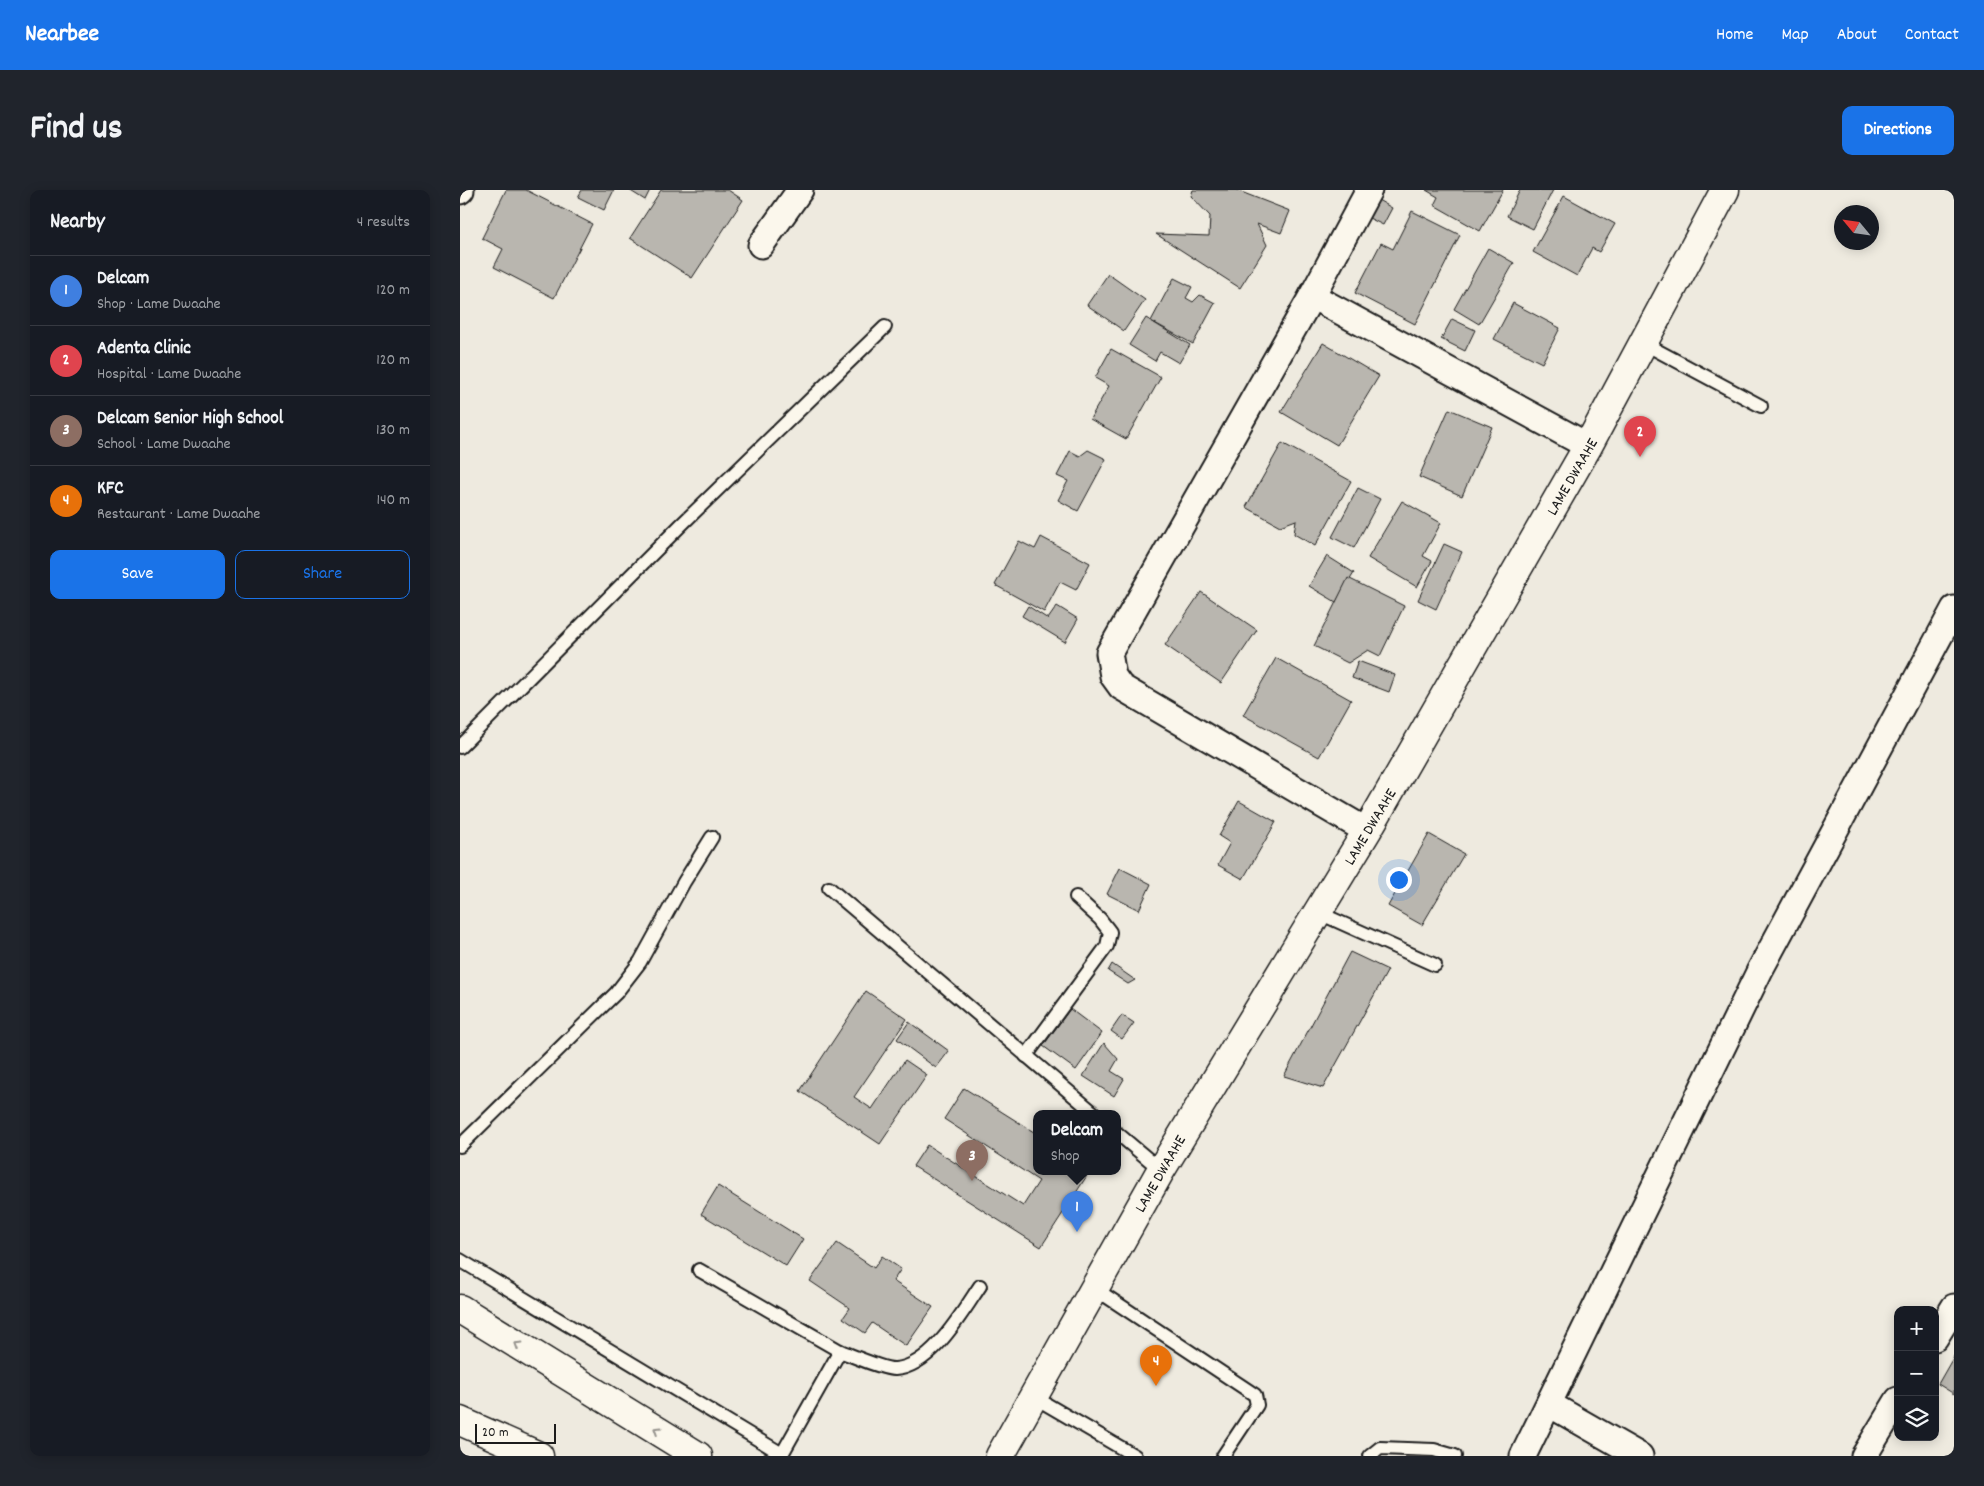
<!DOCTYPE html>
<html lang="en">
<head>
<meta charset="utf-8">
<style>
  :root { --surface:#171b24; --page:#20242c; --text:#f1f3f6; --muted:#9ea1a6; --line:#363941; --accent:#1a73e8 }
  body { margin:0; font-family:Dekko,sans-serif; background:var(--page); color:var(--text) }
  .controls { position:absolute; right:15px; bottom:15px; display:grid; overflow:hidden; border-radius:10px; box-shadow:0 2px 12px #0003 }
  .controls button { width:45px; height:45px; display:grid; place-items:center; padding:0; border:0; border-bottom:1px solid var(--line); background:var(--surface); color:var(--text); font:25px sans-serif }
  .compass { position:absolute; left:1374px; top:15px; width:45px; height:45px; border-radius:50%; background:var(--surface); box-shadow:0 2px 12px #0003; rotate:299deg }
  .scale { position:absolute; left:15px; bottom:12px; width:81px; box-sizing:border-box; padding-left:5px; border:2px solid #1c1c1c; border-top:0; font-size:14px; line-height:18px; white-space:nowrap; color:#1c1c1c; -webkit-text-stroke:4px #fbf7ec; paint-order:stroke }
  .you { position:absolute; left:938px; top:689px; width:18px; height:18px; margin:-12px; border:4px solid #fff; border-radius:50%; background:#1a73e8; box-shadow:0 0 0 8px #1a73e833 }
  .badge { display:grid; place-items:center; width:32px; height:32px; border-radius:50%; background:var(--accent); color:#fff; font-size:16px; font-weight:700 }
  .pin { position:absolute; translate:-50% -41px; filter:drop-shadow(0 1px 2px #0008) }
  .pin::after { content:''; position:absolute; top:26px; width:18px; height:15px; background:inherit; clip-path:polygon(0 0,100% 0,50% 100%) }
  .popup { position:absolute; left:573px; top:920px; width:88px; height:65px; box-sizing:border-box; display:grid; place-content:center; border-radius:10px; background:var(--surface); filter:drop-shadow(0 1px 4px #0005); font-size:16px; white-space:nowrap; color:var(--muted) }
  .popup b { font-size:19px; color:var(--text) }
  .popup::after { content:''; position:absolute; left:50%; top:100%; margin-left:-10px; border:10px solid transparent; border-top-color:var(--surface) }
  .list { margin:0; padding:0; list-style:none }
  h2 { display:flex; justify-content:space-between; align-items:center; height:65px; margin:0; padding:0 20px; font-size:21px }
  h2 small { font-size:16px; font-weight:400; color:var(--muted) }
  .list li { display:grid; grid-template-columns:32px 1fr auto; gap:15px; align-items:center; box-sizing:border-box; height:70px; padding:0 20px; border-top:1px solid var(--line) }
  .list b { display:block; font-size:19px; white-space:nowrap }
  .list p { margin:0; font-size:16px; white-space:nowrap; color:var(--muted) }
  .list em { font-size:16px; font-style:normal; color:var(--muted) }
  .actions { display:flex; gap:10px; padding:15px 20px }
  .actions a { flex:1; padding:11px 0; border:1px solid var(--accent); border-radius:10px; text-align:center; font-size:18px; color:var(--accent) }
  .actions .main { background:var(--accent); color:#fff }
  .icon { flex:none; width:28px; height:28px; fill:none; stroke:currentColor; stroke-width:2; stroke-linecap:round; stroke-linejoin:round }
  .map { position:relative; flex:none; width:1494px; height:1266px; overflow:hidden; border-radius:10px }
  header { display:flex; align-items:center; gap:30px; box-sizing:border-box; height:70px; padding:0 25px; background:var(--accent); color:#fff }
  header strong { font-size:24px }
  nav { display:flex; gap:28px; margin-inline-start:auto; font-size:18px }
  .intro { display:flex; align-items:center; justify-content:space-between; box-sizing:border-box; height:120px; padding:0 30px }
  h1 { margin:0; font-size:35px }
  .button { padding:12px 22px; border-radius:10px; background:var(--accent); color:#fff; font-size:18px; font-weight:700 }
  main { display:flex; gap:30px; padding:0 30px }
  aside { flex:1; background:var(--surface); border-radius:10px; box-shadow:0 2px 12px #0003 }
  .map>svg:first-child { display:block }
  .building { fill:#b9b6af; stroke:#1c1c1c }
  .lines { fill:none; stroke-linecap:round; stroke-linejoin:round }
  .lane-casing { stroke:#1c1c1c; stroke-width:16 }
  .street-casing { stroke:#1c1c1c; stroke-width:29 }
  .secondary-casing { stroke:#1c1c1c; stroke-width:31 }
  .highway-casing { stroke:#1c1c1c; stroke-width:31 }
  .lane { stroke:#fbf7ec; stroke-width:12 }
  .street { stroke:#fbf7ec; stroke-width:25 }
  .secondary { stroke:#fbf7ec; stroke-width:28 }
  .highway { stroke:#fbf7ec; stroke-width:28 }
  .oneway { stroke:#97948e }
  .labels { text-anchor:middle; stroke-width:4; stroke-linejoin:round; paint-order:stroke }
  .street-label { font-size:16px; fill:#1c1c1c; stroke:#fbf7ec }
</style>
</head>
<body>
<header>
<strong>Nearbee</strong>
<nav><a>Home</a><a>Map</a><a>About</a><a>Contact</a></nav>
</header>
<div class="intro"><h1>Find us</h1><a class="button">Directions</a></div>
<main>
<aside>
<h2>Nearby<small>4 results</small></h2>
<ul class="list">
<li><span class="badge" style="background:#3f7fe0">1</span><div><b>Delcam</b><p>Shop · Lame Dwaahe</p></div><em>120 m</em></li>
<li><span class="badge" style="background:#e0444e">2</span><div><b>Adenta Clinic</b><p>Hospital · Lame Dwaahe</p></div><em>120 m</em></li>
<li><span class="badge" style="background:#8d6e63">3</span><div><b>Delcam Senior High School</b><p>School · Lame Dwaahe</p></div><em>130 m</em></li>
<li><span class="badge" style="background:#e8710a">4</span><div><b>KFC</b><p>Restaurant · Lame Dwaahe</p></div><em>140 m</em></li>
</ul>
<div class="actions"><a class="main">Save</a><a>Share</a></div>
</aside>
<div class="map">
<svg width="1494" height="1266" viewBox="0 0 1494 1266">
  <rect width="100%" height="100%" fill="#eeeadf"/>
  <filter id="ink" filterUnits="userSpaceOnUse"><feTurbulence type="fractalNoise" baseFrequency=".02" numOctaves="2"/><feDisplacementMap in="SourceGraphic" scale="10" xChannelSelector="R" yChannelSelector="G"/><feConvolveMatrix kernelMatrix="1 2 1 2 8 2 1 2 1" color-interpolation-filters="sRGB"/></filter>
  <g filter="url(#ink)">
    <g class="building">
      <polygon points="46,0 66,0 132,34 94,108 34,77 43,59 22,48"/>
      <polygon points="122,0 154,0 144,20 118,7"/>
      <polygon points="169,0 190,0 185,10"/>
      <polygon points="201,0 268,0 283,10 232,88 170,48"/>
      <polygon points="733,0 776,0 830,21 821,43 797,34 807,55 780,98 696,44 749,46 750,26 731,6"/>
      <polygon points="966,0 1043,0 1020,41 974,15 978,7"/>
      <polygon points="1060,0 1093,0 1073,39 1047,26"/>
      <polygon points="1104,6 1155,34 1139,62 1132,58 1117,86 1073,62"/>
      <polygon points="913,7 932,18 923,35 903,25"/>
      <polygon points="952,21 1000,45 955,134 895,103 921,53 933,59"/>
      <polygon points="1028,58 1054,73 1019,134 994,119"/>
      <polygon points="648,84 685,110 664,141 627,115"/>
      <polygon points="714,88 732,97 726,108 733,112 740,105 755,113 733,154 691,131"/>
      <polygon points="1053,113 1100,138 1082,173 1034,149"/>
      <polygon points="686,128 730,155 719,173 700,162 695,171 669,155"/>
      <polygon points="992,129 1015,140 1005,161 981,149"/>
      <polygon points="863,153 919,186 877,255 821,222"/>
      <polygon points="651,159 701,187 666,249 630,229 649,196 635,188"/>
      <polygon points="989,219 1032,237 1002,306 959,287"/>
      <polygon points="822,253 891,291 855,356 834,344 836,330 820,336 786,317"/>
      <polygon points="628,260 646,269 618,321 598,310 608,291 597,286 610,261 620,266"/>
      <polygon points="898,298 920,309 894,358 872,347"/>
      <polygon points="942,311 981,333 963,366 972,371 957,397 908,368"/>
      <polygon points="581,347 630,373 616,400 600,392 584,422 535,395 559,351 575,359"/>
      <polygon points="984,354 1002,362 976,419 958,410"/>
      <polygon points="867,366 894,383 876,412 849,396"/>
      <polygon points="888,388 944,416 920,466 908,460 888,473 854,456"/>
      <polygon points="741,402 797,440 761,493 705,455"/>
      <polygon points="568,416 588,429 597,416 618,429 605,452 562,426"/>
      <polygon points="816,468 891,510 859,567 783,525"/>
      <polygon points="898,471 935,485 929,502 892,488"/>
      <polygon points="779,611 816,632 783,689 758,675 770,653 759,646"/>
      <polygon points="969,644 1004,664 962,735 928,716"/>
      <polygon points="660,678 691,694 679,720 647,704"/>
      <polygon points="890,762 928,780 863,898 824,886"/>
      <polygon points="652,774 675,790 668,794 648,781"/>
      <polygon points="406,801 447,829 394,907 412,919 445,870 467,885 420,954 340,901"/>
      <polygon points="610,819 642,843 616,880 583,856"/>
      <polygon points="662,825 674,833 662,849 651,841"/>
      <polygon points="449,832 489,861 476,878 437,849"/>
      <polygon points="644,853 658,869 651,881 664,889 654,906 623,886"/>
      <polygon points="504,898 577,944 577,981 630,981 581,1057 453,976 467,955 563,1016 579,991 484,929"/>
      <polygon points="258,996 343,1049 326,1076 241,1024"/>
      <polygon points="377,1053 414,1078 422,1066 441,1079 433,1091 473,1117 446,1156 412,1133 405,1143 383,1128 390,1118 350,1091"/>
      <polygon points="1494,1166 1494,1204 1478,1194"/>
    </g>
    <g class="lines">
      <defs>
        <g id="lane">
          <polyline points="1183,153 1301,216"/>
          <polyline points="0,557 221,335 425,137"/>
          <polyline points="369,698 634,923"/>
          <polyline points="857,722 975,775"/>
          <polyline points="566,866 647,756 650,742 640,729 616,707"/>
          <polyline points="657,943 701,980"/>
          <polyline points="0,956 156,803 180,772 224,692 252,647"/>
          <polyline points="0,1070 322,1264 321,1266"/>
          <polyline points="239,1080 380,1161 322,1264"/>
          <polyline points="634,1098 795,1205 797,1215 763,1266"/>
          <path d="M380,1161C391,1165 425,1180 435,1179C471,1177 502,1123 520,1096"/>
          <polyline points="574,1207 675,1266"/>
          <polyline points="910,1266 920,1258 974,1260 995,1266"/>
        </g>
        <g id="street">
          <polyline points="0,1 1,0"/>
          <polyline points="301,55 340,0"/>
          <polyline points="852,106 1128,256"/>
          <polyline points="907,641 661,497 653,486 649,463 852,106 909,0"/>
          <polyline points="1475,1148 1494,1117"/>
          <polyline points="1089,1214 1180,1266"/>
          <polyline points="1063,1266 1300,780 1494,419"/>
          <polyline points="1404,1266 1438,1210"/>
        </g>
        <polyline id="secondary" points="540,1266 701,980 907,641 1128,256 1265,0"/>
        <g id="highway">
          <polyline points="0,1119 238,1266"/>
          <polyline points="0,1231 79,1266"/>
        </g>
      </defs>
      <use href="#lane" class="lane-casing"/>
      <use href="#street" class="street-casing"/>
      <use href="#secondary" class="secondary-casing"/>
      <use href="#highway" class="highway-casing"/>
      <use href="#lane" class="lane"/>
      <use href="#street" class="street"/>
      <use href="#secondary" class="secondary"/>
      <use href="#highway" class="highway"/>
    </g>
    <defs><path id="oneway-chevron" d="M-2-3.5L2.5 0L-2 3.5" fill="none" stroke-width="1.6" stroke-linecap="round" stroke-linejoin="round" transform="scale(1.25)"/></defs>
    <g class="oneway">
      <use href="#oneway-chevron" transform="translate(58 1155) rotate(-148)"/>
      <use href="#oneway-chevron" transform="translate(197 1240) rotate(-148)"/>
    </g>
  </g>
  <g class="labels">
    <g class="street-label">
      <text transform="translate(1111 286) rotate(-60)" y="6">LAME DWAAHE</text>
      <text transform="translate(909 636) rotate(-59)" y="6">LAME DWAAHE</text>
      <text transform="translate(699 983) rotate(-60)" y="6">LAME DWAAHE</text>
    </g>
  </g>
</svg>
<div class="controls">
<button>+</button>
<button>−</button>
<button><svg class="icon" aria-label="layers" viewBox="0 0 24 24"><path d="M12 4l9 5-9 5-9-5zM3 14l9 5 9-5"/></svg></button>
</div>
<svg class="compass" viewBox="-18 -18 36 36"><path d="M0-13l5 13h-10z" fill="#e53935"/><path d="M0 13l5-13h-10z" fill="#9ea1a6"/></svg>
<div class="scale">20 m</div>
<div class="you"></div>
<div class="pin badge" style="left:617px;top:1042px;background:#3f7fe0">1</div>
<div class="popup"><b>Delcam</b>Shop</div>
<div class="pin badge" style="left:1180px;top:267px;background:#e0444e">2</div>
<div class="pin badge" style="left:512px;top:991px;background:#8d6e63">3</div>
<div class="pin badge" style="left:696px;top:1196px;background:#e8710a">4</div>
</div>
</main>
</body>
</html>
